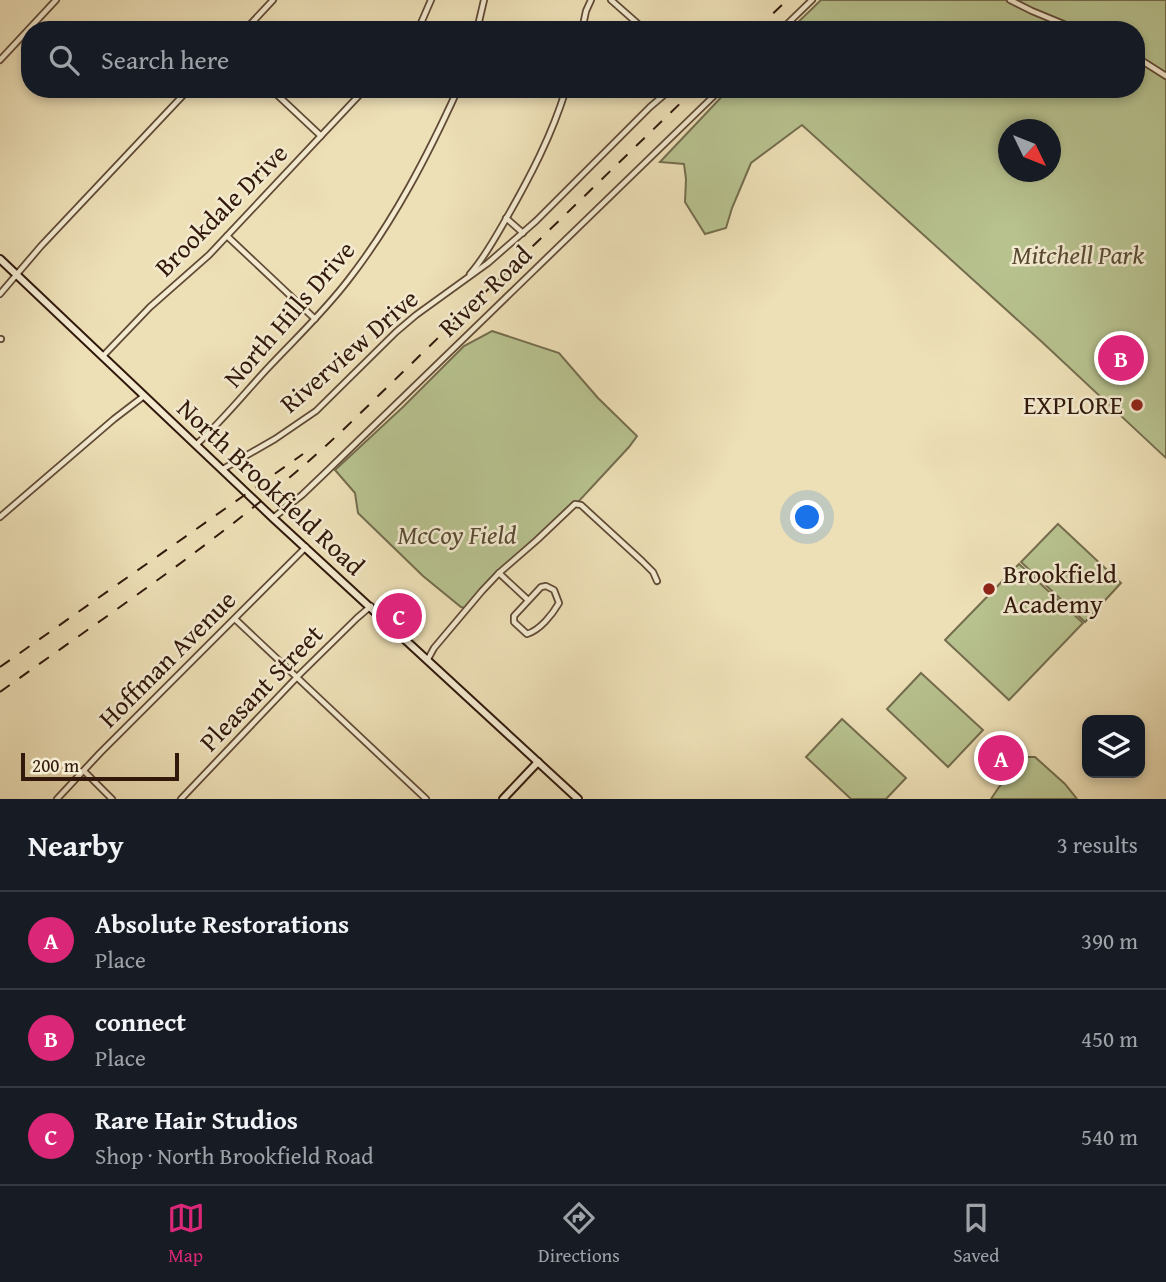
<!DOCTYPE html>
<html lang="en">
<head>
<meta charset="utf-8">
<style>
  :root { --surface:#171b24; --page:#20242c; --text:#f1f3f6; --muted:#9ea1a6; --line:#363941; --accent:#db2777 }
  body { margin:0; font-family:"Gentium Book Plus",serif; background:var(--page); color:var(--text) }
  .controls { position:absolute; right:21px; bottom:21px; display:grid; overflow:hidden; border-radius:14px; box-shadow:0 4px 10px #0003 }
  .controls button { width:63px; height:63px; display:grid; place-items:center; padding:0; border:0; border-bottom:2px solid var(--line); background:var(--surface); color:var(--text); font:35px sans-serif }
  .compass { position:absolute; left:998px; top:119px; width:63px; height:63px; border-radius:50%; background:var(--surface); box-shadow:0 4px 10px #0003; rotate:133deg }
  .scale { position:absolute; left:21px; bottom:18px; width:158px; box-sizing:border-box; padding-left:7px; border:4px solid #31180b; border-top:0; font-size:19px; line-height:24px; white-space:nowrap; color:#31180b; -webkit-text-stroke:5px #f3ead0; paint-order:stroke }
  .you { position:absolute; left:808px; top:518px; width:24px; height:24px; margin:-18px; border:5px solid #fff; border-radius:50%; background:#1a73e8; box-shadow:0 0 0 10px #1a73e833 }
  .badge { display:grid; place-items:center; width:46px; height:46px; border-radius:50%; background:var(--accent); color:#fff; font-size:23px; font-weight:700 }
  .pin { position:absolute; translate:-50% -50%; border:4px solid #fff; box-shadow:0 2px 7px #0006 }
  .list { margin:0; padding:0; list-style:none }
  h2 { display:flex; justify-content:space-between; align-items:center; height:91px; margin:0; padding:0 28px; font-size:30px }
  h2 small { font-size:23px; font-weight:400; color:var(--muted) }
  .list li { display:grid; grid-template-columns:46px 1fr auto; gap:21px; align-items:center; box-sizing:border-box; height:98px; padding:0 28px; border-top:2px solid var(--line) }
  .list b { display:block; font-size:26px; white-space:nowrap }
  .list p { margin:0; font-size:23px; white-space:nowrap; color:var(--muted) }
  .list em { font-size:23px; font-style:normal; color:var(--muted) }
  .icon { flex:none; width:38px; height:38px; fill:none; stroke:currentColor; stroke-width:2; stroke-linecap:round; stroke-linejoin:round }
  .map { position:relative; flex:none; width:1166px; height:799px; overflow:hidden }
  .search { position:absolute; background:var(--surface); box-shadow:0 4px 10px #0003; left:21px; right:21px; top:21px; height:77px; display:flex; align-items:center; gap:18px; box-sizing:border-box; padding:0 24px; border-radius:28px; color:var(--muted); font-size:26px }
  .sheet { height:385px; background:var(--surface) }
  nav { display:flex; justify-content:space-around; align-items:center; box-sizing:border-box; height:98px; border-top:2px solid var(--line); background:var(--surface); font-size:19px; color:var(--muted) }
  nav a { display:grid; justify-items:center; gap:4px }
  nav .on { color:var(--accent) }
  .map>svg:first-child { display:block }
  .green { fill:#b7c28f; stroke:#746d4d; stroke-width:2; fill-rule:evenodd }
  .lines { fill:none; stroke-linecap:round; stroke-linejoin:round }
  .street-casing { stroke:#604a36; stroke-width:8 }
  .secondary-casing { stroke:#31180b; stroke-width:10 }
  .street { stroke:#f3ead0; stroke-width:4.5 }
  .secondary { stroke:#f3ead0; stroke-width:6 }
  .rail { stroke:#31180b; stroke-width:2; stroke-dasharray:12 12; stroke-linecap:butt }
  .poi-dot { fill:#8f2418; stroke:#f3ead0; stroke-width:2.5 }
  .labels { text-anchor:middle; stroke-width:5; stroke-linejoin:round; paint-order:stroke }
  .street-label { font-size:26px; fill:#31180b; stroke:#f3ead0 }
  .park-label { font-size:26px; font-style:italic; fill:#594b33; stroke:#f3ead0 }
  .poi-label { font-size:26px; fill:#31180b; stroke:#f3ead0; text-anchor:end }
</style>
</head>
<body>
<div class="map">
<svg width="1166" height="799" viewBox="0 0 1166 799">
  <rect width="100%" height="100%" fill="#eddfb6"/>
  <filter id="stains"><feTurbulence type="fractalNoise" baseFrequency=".00286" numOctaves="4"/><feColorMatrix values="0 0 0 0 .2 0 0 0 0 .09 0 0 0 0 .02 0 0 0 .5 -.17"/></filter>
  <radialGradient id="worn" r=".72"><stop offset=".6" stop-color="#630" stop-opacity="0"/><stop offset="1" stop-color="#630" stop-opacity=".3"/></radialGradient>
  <g class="green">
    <path d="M821,0H1166V458L1042,342L802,125L751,163L732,208L726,228L705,234L685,202L686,179L684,164L660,162L729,89H1136V30H790ZM1009,130H1050V172H1009Z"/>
    <polygon points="492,331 559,353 598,398 637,436 629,447 579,501 569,506 465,608 461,607 423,576 358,513 355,493 335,470 403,407 464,346"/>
    <polygon points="1058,524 1121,583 1085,622 1021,562"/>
    <polygon points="1019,564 1083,623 1009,700 945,640"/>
    <polygon points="921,673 983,730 948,767 887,709"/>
    <polygon points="842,719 906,778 886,799 851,799 806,757"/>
    <polygon points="1026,757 1035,757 1065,784 1077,799 991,799 999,787"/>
  </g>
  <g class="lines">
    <defs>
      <g id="street">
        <polyline points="611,0 645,30"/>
        <polyline points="1010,0 1032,11 1078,30"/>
        <polyline points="245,30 273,0"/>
        <polyline points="418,30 431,0"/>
        <polyline points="477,30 484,0"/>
        <polyline points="582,30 586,11 591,0"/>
        <polyline points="781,30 812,0"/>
        <polyline points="1136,57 1166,76"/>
        <polyline points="0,60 56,0"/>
        <polyline points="271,89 321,136"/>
        <polyline points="506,218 523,233"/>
        <polyline points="227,236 315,319"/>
        <path d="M470,274C485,257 495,238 506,219C530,177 552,135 566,89"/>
        <polyline points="0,294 41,246 189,89"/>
        <polyline points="0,339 1,339"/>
        <polyline points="103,356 150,307 209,255 365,89"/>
        <path d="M197,444C222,421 243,395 266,370C294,340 324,312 349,279C394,221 428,155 458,89"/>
        <polyline points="223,469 275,439 316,411 396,332 416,315 488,263 536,221 650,107 671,89"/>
        <polyline points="0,517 114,419 144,396"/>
        <polyline points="273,518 302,495 325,473 721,89"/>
        <polyline points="499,573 528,600"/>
        <path d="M546,586L554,590L559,603C552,615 540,630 527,634L514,622V616L541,587Z"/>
        <polyline points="235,619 426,799"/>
        <polyline points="428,659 434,648 482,591 499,573 537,540 575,504 581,505 642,561 653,572 657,581"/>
        <polyline points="84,771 112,799"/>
        <polyline points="57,799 100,753 306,547"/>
        <polyline points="181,799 298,676 357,618 371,606"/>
      </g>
      <g id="secondary">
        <polyline points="0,259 273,518 578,799"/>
        <polyline points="503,799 538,762"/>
      </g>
    </defs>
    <use href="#street" class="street-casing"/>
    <use href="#secondary" class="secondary-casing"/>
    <use href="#street" class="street"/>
    <use href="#secondary" class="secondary"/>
    <g class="rail">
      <polyline points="756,30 787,0"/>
      <polyline points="0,667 303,454"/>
      <path d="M0,692C117,608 239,528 344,429L695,89"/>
    </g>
  </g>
  <g class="poi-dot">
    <circle cx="1137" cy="405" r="7"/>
    <circle cx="989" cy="589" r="7"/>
  </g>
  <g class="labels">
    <g class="street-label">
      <text transform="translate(221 210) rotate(-45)" y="9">Brookdale Drive</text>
      <text transform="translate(485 291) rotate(-44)" y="9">River Road</text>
      <text transform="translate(289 314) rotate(-49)" y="9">North Hills Drive</text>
      <text transform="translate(349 351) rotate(-41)" y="9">Riverview Drive</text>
      <text transform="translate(271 487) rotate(43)" y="9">North Brookfield Road</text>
      <text transform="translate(167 659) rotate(-45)" y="9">Hoffman Avenue</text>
      <text transform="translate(261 688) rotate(-46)" y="9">Pleasant Street</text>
    </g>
    <g class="park-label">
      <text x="1078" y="264">Mitchell Park</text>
      <text x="457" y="544">McCoy Field</text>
    </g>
    <g class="poi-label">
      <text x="1123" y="414">EXPLORE</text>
      <text x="1003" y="583" text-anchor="start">Brookfield<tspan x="1003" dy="30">Academy</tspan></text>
    </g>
  </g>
  <rect width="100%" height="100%" filter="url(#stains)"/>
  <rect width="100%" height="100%" fill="url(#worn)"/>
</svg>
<div class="controls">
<button><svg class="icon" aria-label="layers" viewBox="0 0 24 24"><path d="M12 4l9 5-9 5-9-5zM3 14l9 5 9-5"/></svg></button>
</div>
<svg class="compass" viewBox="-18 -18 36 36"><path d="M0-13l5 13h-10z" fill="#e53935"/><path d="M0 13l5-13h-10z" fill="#9ea1a6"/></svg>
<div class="scale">200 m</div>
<div class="you"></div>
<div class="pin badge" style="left:1001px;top:758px">A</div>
<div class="pin badge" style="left:1121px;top:358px">B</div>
<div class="pin badge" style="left:399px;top:616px">C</div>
<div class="search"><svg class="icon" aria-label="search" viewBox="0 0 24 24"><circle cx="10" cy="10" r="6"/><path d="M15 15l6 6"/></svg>Search here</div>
</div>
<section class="sheet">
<h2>Nearby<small>3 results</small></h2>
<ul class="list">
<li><span class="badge">A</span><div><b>Absolute Restorations</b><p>Place</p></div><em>390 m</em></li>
<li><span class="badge">B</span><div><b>connect</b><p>Place</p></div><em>450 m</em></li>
<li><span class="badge">C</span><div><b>Rare Hair Studios</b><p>Shop · North Brookfield Road</p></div><em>540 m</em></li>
</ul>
</section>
<nav>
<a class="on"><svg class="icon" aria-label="map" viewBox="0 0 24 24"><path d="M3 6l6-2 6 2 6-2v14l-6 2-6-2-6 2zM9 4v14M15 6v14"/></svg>Map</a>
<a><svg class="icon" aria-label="directions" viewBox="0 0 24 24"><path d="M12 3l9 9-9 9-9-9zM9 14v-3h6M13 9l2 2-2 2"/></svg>Directions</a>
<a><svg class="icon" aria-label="saved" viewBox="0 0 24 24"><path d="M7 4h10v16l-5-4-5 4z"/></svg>Saved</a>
</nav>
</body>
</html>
